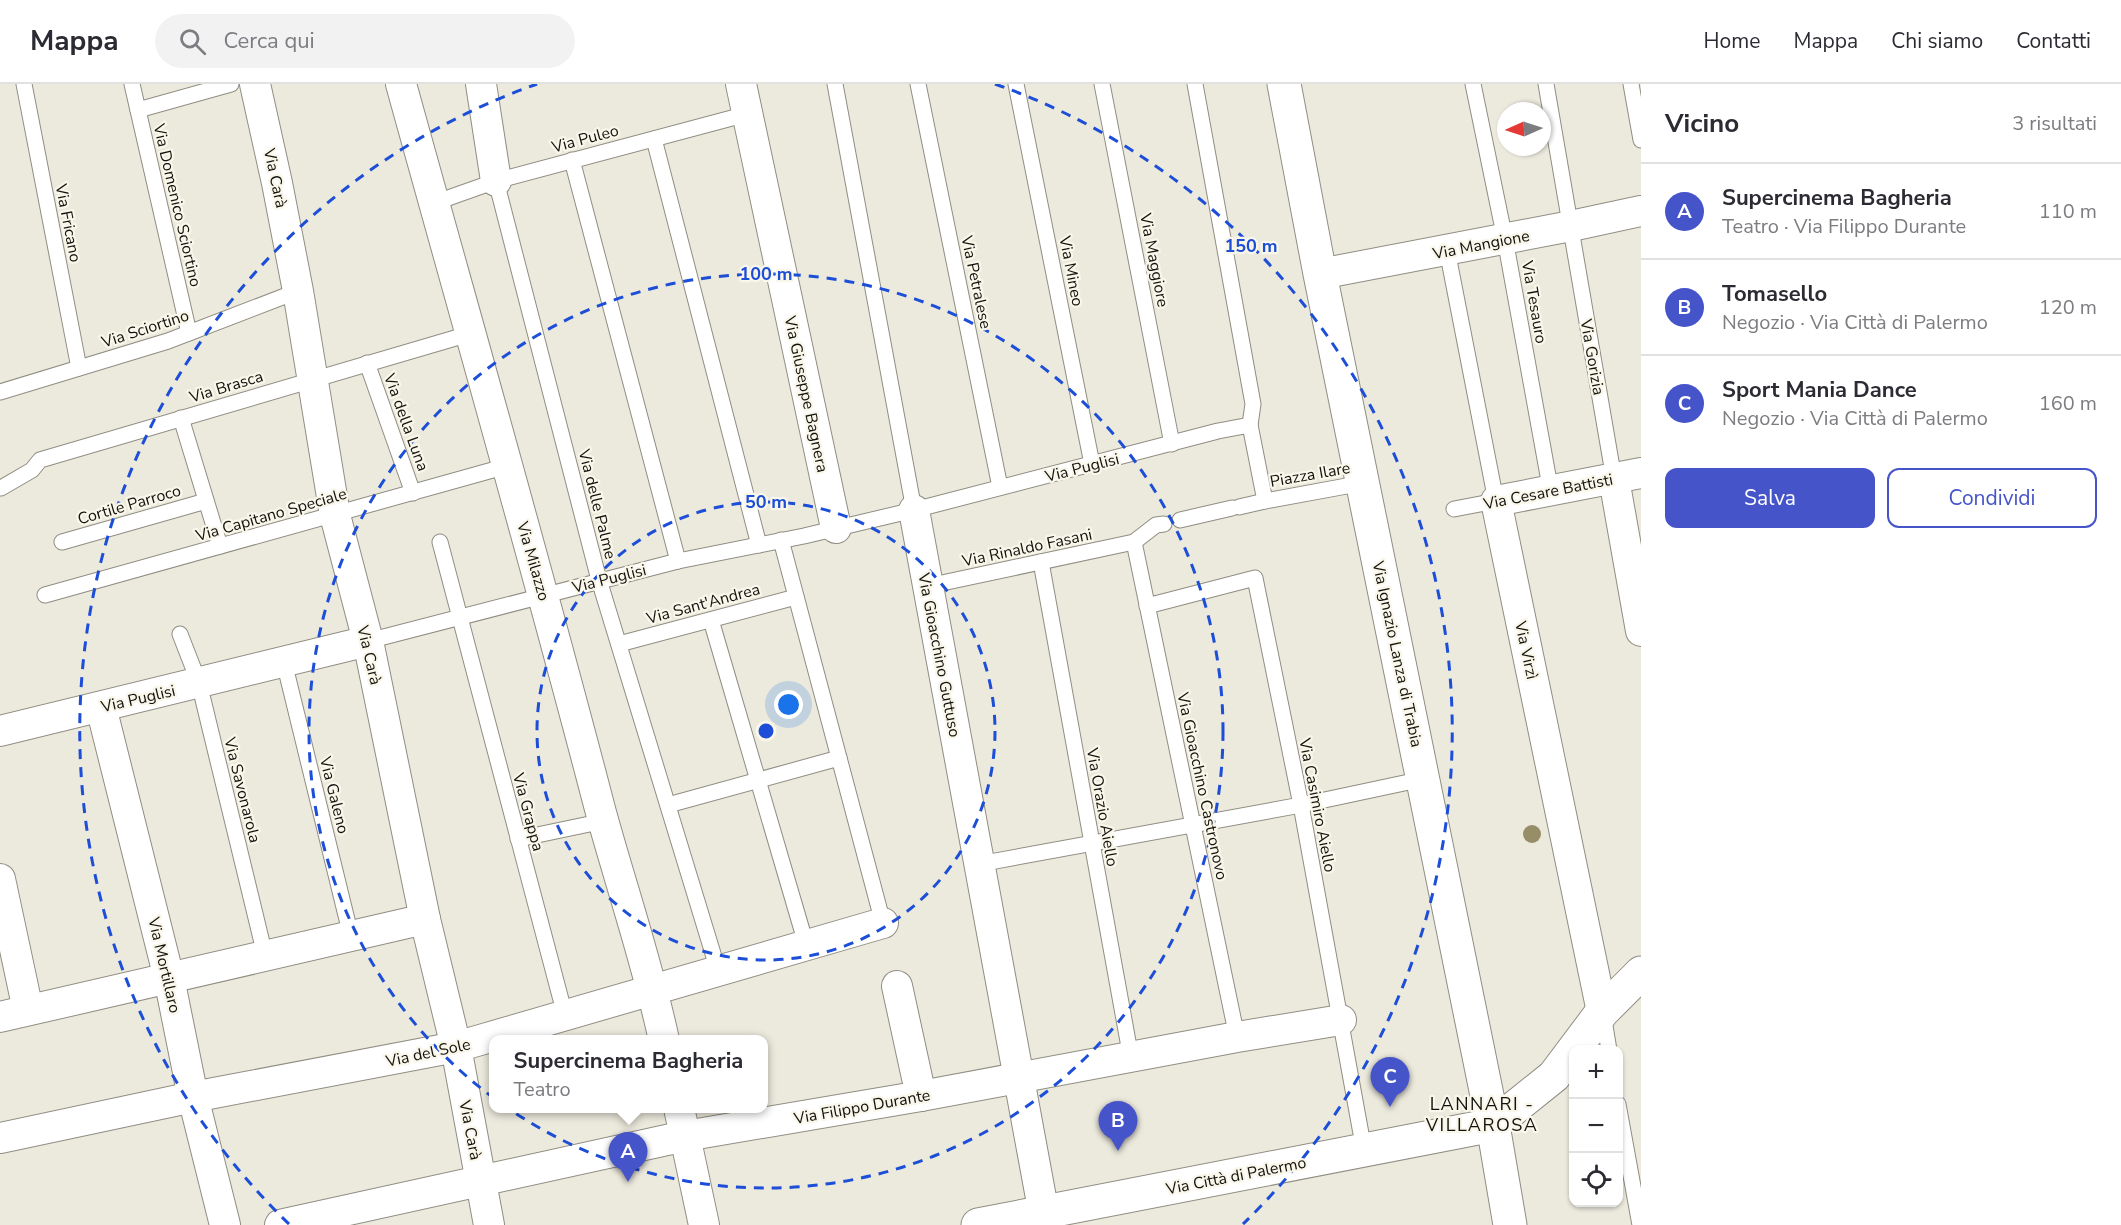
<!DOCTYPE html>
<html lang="it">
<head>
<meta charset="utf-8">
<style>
  :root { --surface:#fff; --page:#f2f2f3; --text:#2b2b33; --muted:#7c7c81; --line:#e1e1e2; --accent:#4654c9 }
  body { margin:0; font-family:"Nunito Sans",sans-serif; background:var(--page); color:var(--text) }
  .controls { position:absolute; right:18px; bottom:18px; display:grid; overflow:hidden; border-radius:12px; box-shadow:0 2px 4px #0004 }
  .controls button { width:54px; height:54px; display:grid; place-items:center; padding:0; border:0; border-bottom:2px solid var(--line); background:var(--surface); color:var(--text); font:30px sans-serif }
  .compass { position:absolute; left:1497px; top:18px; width:54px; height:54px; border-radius:50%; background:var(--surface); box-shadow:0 2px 4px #0004; rotate:267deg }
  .you { position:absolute; left:789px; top:621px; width:21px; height:21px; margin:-15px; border:4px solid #fff; border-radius:50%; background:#1a73e8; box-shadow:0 0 0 9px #1a73e833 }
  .badge { display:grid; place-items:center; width:39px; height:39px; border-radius:50%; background:var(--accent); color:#fff; font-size:20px; font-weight:700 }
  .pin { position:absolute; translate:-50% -50px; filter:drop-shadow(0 2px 3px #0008) }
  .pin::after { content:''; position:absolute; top:32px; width:21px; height:18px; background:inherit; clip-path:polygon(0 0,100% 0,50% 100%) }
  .popup { position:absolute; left:489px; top:951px; width:279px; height:78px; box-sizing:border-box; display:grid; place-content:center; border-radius:12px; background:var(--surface); filter:drop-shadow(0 2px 4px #0005); font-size:20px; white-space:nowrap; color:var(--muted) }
  .popup b { font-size:22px; color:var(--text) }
  .popup::after { content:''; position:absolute; left:50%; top:100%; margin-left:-12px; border:12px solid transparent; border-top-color:var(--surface) }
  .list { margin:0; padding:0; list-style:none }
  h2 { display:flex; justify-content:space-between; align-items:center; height:78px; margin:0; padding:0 24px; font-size:26px }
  h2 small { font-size:20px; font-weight:400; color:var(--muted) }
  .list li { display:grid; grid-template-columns:39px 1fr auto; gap:18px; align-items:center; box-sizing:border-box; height:96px; padding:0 24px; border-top:2px solid var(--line) }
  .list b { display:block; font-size:22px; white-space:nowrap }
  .list p { margin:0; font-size:20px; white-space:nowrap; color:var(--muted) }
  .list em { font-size:20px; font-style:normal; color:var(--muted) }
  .actions { display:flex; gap:12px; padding:18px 24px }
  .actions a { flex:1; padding:14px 0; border:2px solid var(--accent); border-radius:12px; text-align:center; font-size:21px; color:var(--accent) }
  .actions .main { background:var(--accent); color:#fff }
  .icon { flex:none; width:33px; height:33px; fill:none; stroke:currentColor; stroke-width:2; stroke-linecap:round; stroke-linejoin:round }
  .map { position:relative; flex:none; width:1641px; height:1141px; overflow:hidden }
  header { display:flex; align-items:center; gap:36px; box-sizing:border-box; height:84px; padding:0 30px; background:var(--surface); border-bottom:2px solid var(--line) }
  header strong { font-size:28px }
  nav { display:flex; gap:33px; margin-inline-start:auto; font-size:21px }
  .search { width:420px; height:54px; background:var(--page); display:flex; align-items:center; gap:15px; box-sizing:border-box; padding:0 21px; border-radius:33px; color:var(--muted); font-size:22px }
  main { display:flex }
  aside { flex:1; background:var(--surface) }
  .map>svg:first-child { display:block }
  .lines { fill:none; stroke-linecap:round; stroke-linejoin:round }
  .lane-casing { stroke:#908d83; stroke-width:17 }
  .street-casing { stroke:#908d83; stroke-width:32 }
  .secondary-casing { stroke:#908d83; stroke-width:35 }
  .lane { stroke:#fff; stroke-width:15 }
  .street { stroke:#fff; stroke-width:30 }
  .secondary { stroke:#fff; stroke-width:33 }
  .tree { fill:#978d67 }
  .ring { fill:none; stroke:#1d4ed8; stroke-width:3; stroke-dasharray:10 8 }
  .labels { text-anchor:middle; stroke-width:4.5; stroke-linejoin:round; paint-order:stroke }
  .street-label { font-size:16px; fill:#13120e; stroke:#f9f6ea }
  .neighbourhood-label { font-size:18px; letter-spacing:1.5px; fill:#13120e; stroke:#f9f6ea }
  .centre { fill:#1d4ed8; stroke:#f9f6ea; stroke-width:3 }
  .ring-label { font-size:18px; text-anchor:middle; font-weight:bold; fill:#1d4ed8; stroke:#f9f6ea; stroke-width:4.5; stroke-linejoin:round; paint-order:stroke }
</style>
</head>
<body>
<header>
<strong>Mappa</strong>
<div class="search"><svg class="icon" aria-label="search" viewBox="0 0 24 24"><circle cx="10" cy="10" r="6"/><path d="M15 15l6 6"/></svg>Cerca qui</div>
<nav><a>Home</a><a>Mappa</a><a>Chi siamo</a><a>Contatti</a></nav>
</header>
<main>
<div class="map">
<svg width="1641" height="1141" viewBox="0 0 1641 1141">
  <rect width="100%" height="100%" fill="#ece9dd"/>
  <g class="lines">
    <defs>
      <g id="lane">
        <polyline points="24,0 79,284"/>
        <polyline points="132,0 189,249"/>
        <polyline points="835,0 914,426"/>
        <polyline points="918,0 1000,403"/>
        <polyline points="1016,0 1092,380"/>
        <polyline points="1102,0 1172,360"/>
        <polyline points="1195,0 1253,320 1250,341"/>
        <polyline points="1473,0 1505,155 1551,408"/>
        <polyline points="1546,0 1614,395"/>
        <polyline points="1631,0 1641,56"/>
        <polyline points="138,26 231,0"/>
        <polyline points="654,55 759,461"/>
        <polyline points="572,76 678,477"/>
        <polyline points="496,97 599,496 718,886"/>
        <polyline points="434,119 496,97 747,30"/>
        <polyline points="1447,166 1496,417 1454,425"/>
        <polyline points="367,279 413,409"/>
        <polyline points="0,308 168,257 298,207"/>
        <polyline points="181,334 220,462"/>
        <polyline points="1,404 32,386 40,376 469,250"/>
        <polyline points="1239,423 1265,417"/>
        <polyline points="1180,436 1232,424"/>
        <polyline points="781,456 883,839"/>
        <polyline points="62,458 206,417"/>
        <polyline points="440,458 565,931"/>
        <polyline points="1134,458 1237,953"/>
        <polyline points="1041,478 1131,974"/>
        <polyline points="928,502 1134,458 1156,441 1164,440"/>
        <polyline points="45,511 507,382"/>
        <polyline points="1147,522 1255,494 1301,721 1364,1066"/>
        <polyline points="711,536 806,860"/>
        <polyline points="180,550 199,599 265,871"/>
        <polyline points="368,557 678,477 804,452 914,426 1218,347 1250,341 1265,417 1363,399"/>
        <polyline points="619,560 796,513"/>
        <polyline points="284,578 351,852"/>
        <polyline points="668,721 839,674"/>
        <polyline points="518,755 604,737"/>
        <polyline points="979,780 1301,721 1423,695"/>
        <polyline points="1603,930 1609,966"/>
        <polyline points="1618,1020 1640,1141"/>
      </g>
      <g id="street">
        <polyline points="255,0 277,99 298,207 335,431 368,557 425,835 456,963 489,1141"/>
        <path d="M401,0C468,242 537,483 600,725C621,802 647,877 664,956"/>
        <polyline points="481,0 496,97"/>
        <polyline points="741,0 836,444"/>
        <polyline points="1320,190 1571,142 1641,127"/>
        <polyline points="1614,395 1641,547"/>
        <polyline points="914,426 1046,1141"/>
        <polyline points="101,623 169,894 193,1013 225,1141"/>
        <polyline points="0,647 368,557"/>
        <polyline points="0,795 28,926"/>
        <polyline points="897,902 921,1012"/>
        <polyline points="1602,928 1496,417 1641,389"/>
        <polyline points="0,933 425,835"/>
        <polyline points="679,1024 704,1141"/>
        <polyline points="0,1054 193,1013 456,963 883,839"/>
        <polyline points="280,1141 685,1052 921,1012 1237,953 1341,936"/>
      </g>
      <g id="secondary">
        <polyline points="1284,0 1320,190 1493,1041 1510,1141"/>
        <polyline points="978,1141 1493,1041 1554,992 1602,928 1641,889"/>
      </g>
    </defs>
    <use href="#lane" class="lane-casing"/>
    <use href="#street" class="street-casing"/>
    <use href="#secondary" class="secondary-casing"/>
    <use href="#lane" class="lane"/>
    <use href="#street" class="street"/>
    <use href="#secondary" class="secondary"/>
  </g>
  <circle class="tree" cx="1532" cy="750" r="9"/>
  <g class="ring">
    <circle cx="766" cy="647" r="229"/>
    <circle cx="766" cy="647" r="457"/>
    <path d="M289 1140A686 686 0 0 1 537 0M995 0A686 686 0 0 1 1243 1140"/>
  </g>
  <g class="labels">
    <g class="street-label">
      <text transform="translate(585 54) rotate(-15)" y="6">Via Puleo</text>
      <text transform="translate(276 94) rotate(78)" y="6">Via Carà</text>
      <text transform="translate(178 121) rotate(77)" y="6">Via Domenico Sciortino</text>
      <text transform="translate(69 139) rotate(79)" y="6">Via Fricano</text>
      <text transform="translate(1481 160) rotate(-11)" y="6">Via Mangione</text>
      <text transform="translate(1155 176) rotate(79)" y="6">Via Maggiore</text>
      <text transform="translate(1072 187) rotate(79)" y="6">Via Mineo</text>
      <text transform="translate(977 198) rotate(78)" y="6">Via Petralese</text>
      <text transform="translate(1535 218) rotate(80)" y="6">Via Tesauro</text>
      <text transform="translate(145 244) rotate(-18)" y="6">Via Sciortino</text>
      <text transform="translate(1593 273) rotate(80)" y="6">Via Gorizia</text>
      <text transform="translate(226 302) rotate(-17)" y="6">Via Brasca</text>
      <text transform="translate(807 310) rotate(78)" y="6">Via Giuseppe Bagnera</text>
      <text transform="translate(407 338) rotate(70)" y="6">Via della Luna</text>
      <text transform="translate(1082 383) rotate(-14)" y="6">Via Puglisi</text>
      <text transform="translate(1310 390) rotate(-10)" y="6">Piazza Ilare</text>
      <text transform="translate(1548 407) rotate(-11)" y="6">Via Cesare Battisti</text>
      <text transform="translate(129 420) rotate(-16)" y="6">Cortile Parroco</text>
      <text transform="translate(598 420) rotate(76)" y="6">Via delle Palme</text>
      <text transform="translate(271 430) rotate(-16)" y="6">Via Capitano Speciale</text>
      <text transform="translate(1027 463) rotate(-12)" y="6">Via Rinaldo Fasani</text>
      <text transform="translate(534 477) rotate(74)" y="6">Via Milazzo</text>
      <text transform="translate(609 494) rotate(-14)" y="6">Via Puglisi</text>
      <text transform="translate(703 519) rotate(-15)" y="6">Via Sant'Andrea</text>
      <text transform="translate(1527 566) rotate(78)" y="6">Via Virzì</text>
      <text transform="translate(1398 570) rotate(78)" y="6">Via Ignazio Lanza di Trabia</text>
      <text transform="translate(370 571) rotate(77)" y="6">Via Carà</text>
      <text transform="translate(940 571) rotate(79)" y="6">Via Gioacchino Guttuso</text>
      <text transform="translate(138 614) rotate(-13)" y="6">Via Puglisi</text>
      <text transform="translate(1203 702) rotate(78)" y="6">Via Gioacchino Castronovo</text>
      <text transform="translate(243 706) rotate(76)" y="6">Via Savonarola</text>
      <text transform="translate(335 711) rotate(76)" y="6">Via Galeno</text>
      <text transform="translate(1318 721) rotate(79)" y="6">Via Casimiro Aiello</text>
      <text transform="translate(1103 723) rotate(80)" y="6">Via Orazio Aiello</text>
      <text transform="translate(529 728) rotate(75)" y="6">Via Grappa</text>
      <text transform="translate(165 881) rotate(77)" y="6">Via Mortillaro</text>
      <text transform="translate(428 968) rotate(-12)" y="6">Via del Sole</text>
      <text transform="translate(862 1022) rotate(-10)" y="6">Via Filippo Durante</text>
      <text transform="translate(471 1046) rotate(79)" y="6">Via Carà</text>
      <text transform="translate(1236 1091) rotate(-11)" y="6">Via Città di Palermo</text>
    </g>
    <g class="neighbourhood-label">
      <text x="1482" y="1026">LANNARI -<tspan x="1482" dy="21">VILLAROSA</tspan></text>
    </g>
  </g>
  <circle cx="766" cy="647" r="9" class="centre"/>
  <g class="ring-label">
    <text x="1251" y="168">150 m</text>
    <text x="766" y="196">100 m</text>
    <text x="766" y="424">50 m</text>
  </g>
</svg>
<div class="controls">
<button>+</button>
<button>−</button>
<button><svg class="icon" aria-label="locate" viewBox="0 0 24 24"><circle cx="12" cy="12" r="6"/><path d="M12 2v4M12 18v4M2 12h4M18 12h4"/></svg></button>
</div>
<svg class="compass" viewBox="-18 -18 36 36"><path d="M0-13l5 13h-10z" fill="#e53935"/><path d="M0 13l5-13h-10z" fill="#7c7c81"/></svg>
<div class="you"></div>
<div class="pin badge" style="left:628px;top:1098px">A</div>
<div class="popup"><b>Supercinema Bagheria</b>Teatro</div>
<div class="pin badge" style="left:1118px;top:1067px">B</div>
<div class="pin badge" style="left:1390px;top:1023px">C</div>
</div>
<aside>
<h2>Vicino<small>3 risultati</small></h2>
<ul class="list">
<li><span class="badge">A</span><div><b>Supercinema Bagheria</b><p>Teatro · Via Filippo Durante</p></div><em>110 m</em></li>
<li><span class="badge">B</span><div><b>Tomasello</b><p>Negozio · Via Città di Palermo</p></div><em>120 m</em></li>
<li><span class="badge">C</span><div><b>Sport Mania Dance</b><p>Negozio · Via Città di Palermo</p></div><em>160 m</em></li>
</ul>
<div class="actions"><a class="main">Salva</a><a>Condividi</a></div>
</aside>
</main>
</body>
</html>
